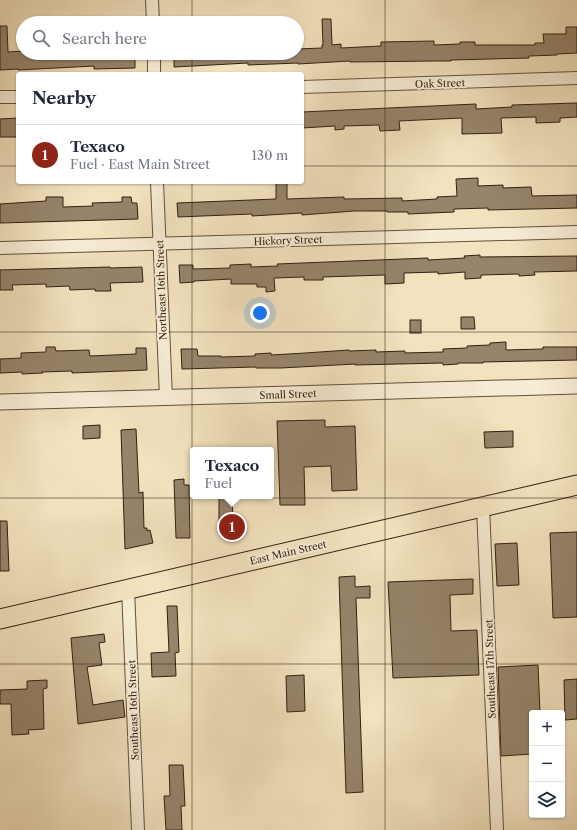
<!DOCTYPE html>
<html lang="en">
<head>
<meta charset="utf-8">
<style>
  :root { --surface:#fff; --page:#f6f6f7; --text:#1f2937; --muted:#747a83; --line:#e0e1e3; --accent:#8f2418 }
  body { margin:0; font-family:"Libre Caslon Text",serif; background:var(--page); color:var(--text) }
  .controls { position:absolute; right:12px; bottom:12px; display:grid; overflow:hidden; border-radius:4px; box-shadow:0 1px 3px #0004 }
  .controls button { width:36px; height:36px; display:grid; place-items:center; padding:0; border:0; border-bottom:1px solid var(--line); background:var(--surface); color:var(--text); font:20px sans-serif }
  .you { position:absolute; left:260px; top:313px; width:14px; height:14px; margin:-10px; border:3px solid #fff; border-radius:50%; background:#1a73e8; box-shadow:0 0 0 6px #1a73e833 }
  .badge { display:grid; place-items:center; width:26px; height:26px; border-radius:50%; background:var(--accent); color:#fff; font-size:13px; font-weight:700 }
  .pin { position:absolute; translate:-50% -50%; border:2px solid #fff; box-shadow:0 1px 4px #0006 }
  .popup { position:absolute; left:190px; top:447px; width:84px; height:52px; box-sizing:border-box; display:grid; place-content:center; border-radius:4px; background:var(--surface); filter:drop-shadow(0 1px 3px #0005); font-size:13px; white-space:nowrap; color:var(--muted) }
  .popup b { font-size:15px; color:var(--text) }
  .popup::after { content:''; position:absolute; left:50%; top:100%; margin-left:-8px; border:8px solid transparent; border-top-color:var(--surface) }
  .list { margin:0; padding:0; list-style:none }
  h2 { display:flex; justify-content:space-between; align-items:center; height:52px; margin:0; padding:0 16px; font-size:17px }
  h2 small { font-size:13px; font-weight:400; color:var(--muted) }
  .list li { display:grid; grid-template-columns:26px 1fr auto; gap:12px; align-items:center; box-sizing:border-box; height:60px; padding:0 16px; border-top:1px solid var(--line) }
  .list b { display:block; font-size:15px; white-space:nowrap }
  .list p { margin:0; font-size:13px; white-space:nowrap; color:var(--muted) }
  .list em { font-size:13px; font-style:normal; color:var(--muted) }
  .icon { flex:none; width:22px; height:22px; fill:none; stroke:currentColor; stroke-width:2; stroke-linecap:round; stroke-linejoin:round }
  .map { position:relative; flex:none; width:577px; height:830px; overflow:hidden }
  .search { position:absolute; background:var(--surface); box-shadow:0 1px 3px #0004; left:16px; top:16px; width:288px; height:44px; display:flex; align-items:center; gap:10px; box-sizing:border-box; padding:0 14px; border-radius:22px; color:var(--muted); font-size:15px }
  .panel { position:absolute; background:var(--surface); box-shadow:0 1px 3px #0004; left:16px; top:72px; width:288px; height:112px; border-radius:4px }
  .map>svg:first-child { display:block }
  .building { fill:#96846b; stroke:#331f12 }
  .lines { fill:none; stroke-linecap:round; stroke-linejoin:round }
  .minor-casing { stroke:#63503d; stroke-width:14 }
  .tertiary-casing { stroke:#63503d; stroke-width:17 }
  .primary-casing { stroke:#331f12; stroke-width:21 }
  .minor { stroke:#f7ecd5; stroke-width:12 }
  .tertiary { stroke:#f7ecd5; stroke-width:15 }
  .primary { stroke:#f2e2be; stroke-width:19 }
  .grid { fill:none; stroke:#331f12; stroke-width:1; stroke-opacity:0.55 }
  .labels { text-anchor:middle; stroke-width:4; stroke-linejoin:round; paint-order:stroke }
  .street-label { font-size:10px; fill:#331f12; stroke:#f7ecd5 }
</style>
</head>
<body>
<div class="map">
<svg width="577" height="830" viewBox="0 0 577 830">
  <rect width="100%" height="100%" fill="#f2e2be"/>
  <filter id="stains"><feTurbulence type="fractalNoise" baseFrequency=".005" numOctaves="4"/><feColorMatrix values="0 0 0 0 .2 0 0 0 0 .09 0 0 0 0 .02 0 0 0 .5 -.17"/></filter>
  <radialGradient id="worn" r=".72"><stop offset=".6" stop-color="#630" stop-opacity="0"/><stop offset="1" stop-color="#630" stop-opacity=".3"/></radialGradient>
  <g class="building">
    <polygon points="322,19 331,19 332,45 341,44 341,48 381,46 381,42 434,41 434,45 460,44 460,42 475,42 475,45 535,45 535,43 544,43 543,34 566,34 566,27 577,27 577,53 557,54 557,55 529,56 529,58 451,60 451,61 435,61 350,62 350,61 298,64 298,63 248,65 248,63 174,67 174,53 297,53 297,49 322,48 322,45 323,45"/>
    <polygon points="0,26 7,26 8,52 23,51 23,53 33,53 33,59 51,58 50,54 135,53 135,68 94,69 94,66 18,70 18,69 0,70"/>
    <polygon points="577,103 577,117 560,118 560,122 536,123 536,117 501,118 502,133 462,134 462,118 399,121 400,130 380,131 379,125 344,126 344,129 335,130 335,126 302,128 302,112 476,104 476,109 512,107 512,105"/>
    <polygon points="18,118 18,137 0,137 0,119"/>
    <polygon points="478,178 478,186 503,185 503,188 531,187 532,196 577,195 577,208 488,210 488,208 454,209 454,212 408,214 408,212 387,212 387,211 354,211 302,215 302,213 252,216 252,214 178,217 177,203 276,199 276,182 287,182 287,199 344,197 344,199 402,198 402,201 437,199 437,197 457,196 456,179"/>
    <polygon points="46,197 63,197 63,207 93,206 92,203 122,202 122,197 131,197 132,203 137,203 138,219 0,223 0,204 46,201"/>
    <polygon points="480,255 480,257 577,256 577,271 534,272 535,275 519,276 519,274 481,275 481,278 465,279 465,272 438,274 438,272 404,273 404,283 385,284 385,275 323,277 323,280 304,280 304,277 274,278 275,291 266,292 266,287 257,287 257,284 231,284 231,279 194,281 194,282 180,283 179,265 193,265 193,269 230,268 230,265 251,264 251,267 278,266 277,264 428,258 428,260 465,258 464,256"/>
    <polygon points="110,267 110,268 142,267 143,282 110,283 111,291 95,291 95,289 70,290 69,286 46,287 46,284 12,285 13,290 0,290 0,270"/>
    <polygon points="461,317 474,317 475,329 461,329"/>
    <rect x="410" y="320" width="11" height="13"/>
    <polygon points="506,342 506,350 543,349 543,347 577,347 577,360 483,362 483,363 458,363 458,364 443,365 443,363 355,365 355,364 281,368 256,368 256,367 182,369 181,349 197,349 198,356 221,356 221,357 255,356 255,354 271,353 271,355 305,353 349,350 349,351 376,350 376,352 405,351 405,353 443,352 443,349 467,348 467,346 490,345 490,343"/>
    <polygon points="46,347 55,347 56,351 89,350 90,356 136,354 136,348 146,348 147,370 72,373 72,371 42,372 43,373 22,374 22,372 0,373 0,359 21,358 21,353 46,352"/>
    <polygon points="325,420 325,427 355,426 357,490 332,491 331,466 304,467 305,505 280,505 277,421"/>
    <polygon points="100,425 100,438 83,439 83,426"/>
    <polygon points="136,429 139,493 143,492 144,528 147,528 147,531 150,530 153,543 125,549 121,430"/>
    <polygon points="513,431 513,447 485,448 484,432"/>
    <polygon points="184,479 184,485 189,485 190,538 176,538 174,480"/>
    <polygon points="219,496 232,496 233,519 241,517 245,531 223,537 219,524"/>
    <polygon points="0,521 7,521 9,571 0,571"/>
    <polygon points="577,532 577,617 553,618 550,533"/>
    <polygon points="517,543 519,585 497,586 495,544"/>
    <polygon points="355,576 355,587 370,586 370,598 356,598 363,792 346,793 339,577"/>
    <polygon points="473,579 473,594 450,595 451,631 477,630 479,675 393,678 388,582"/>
    <polygon points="167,606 177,606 179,652 175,653 176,676 152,677 151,653 169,652"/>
    <polygon points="104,634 105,642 99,643 102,665 87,667 93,705 123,700 125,717 78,724 71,638"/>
    <polygon points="538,665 540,713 532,713 532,754 501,756 498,667"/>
    <polygon points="304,675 305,711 287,712 286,676"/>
    <polygon points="577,679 577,719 565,720 564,680"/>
    <polygon points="47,680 47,688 43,689 44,729 28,730 29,734 12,735 11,704 0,704 0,690 27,689 27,681"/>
    <polygon points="169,765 183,765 185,806 181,806 182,830 166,830 164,796 170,796"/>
  </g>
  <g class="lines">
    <defs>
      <g id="minor">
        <polyline points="152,0 153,23"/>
        <polyline points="154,53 154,74"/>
        <polyline points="302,87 577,78"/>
        <polyline points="0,97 18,97"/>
        <polyline points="157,182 166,398"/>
        <polyline points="0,248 577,232"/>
        <polyline points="483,507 497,830"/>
        <polyline points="128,589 138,830"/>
      </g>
      <polyline id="tertiary" points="0,402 577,386"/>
      <polyline id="primary" points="0,619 577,485"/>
    </defs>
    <use href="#minor" class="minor-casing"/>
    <use href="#tertiary" class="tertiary-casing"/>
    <use href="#primary" class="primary-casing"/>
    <use href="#minor" class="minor"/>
    <use href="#tertiary" class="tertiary"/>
    <use href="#primary" class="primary"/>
  </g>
  <path class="grid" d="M192,0V23M385,0V830M192,53V74M0,166H18M302,166H577M192,182V830M0,332H577M0,498H577M0,664H577"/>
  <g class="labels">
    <g class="street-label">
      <text transform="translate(440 83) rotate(-2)" y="4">Oak Street</text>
      <text transform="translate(288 240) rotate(-2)" y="4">Hickory Street</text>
      <text transform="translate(161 290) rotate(-92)" y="4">Northeast 16th Street</text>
      <text transform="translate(288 394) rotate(-2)" y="4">Small Street</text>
      <text transform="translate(288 552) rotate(-13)" y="4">East Main Street</text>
      <text transform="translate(490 669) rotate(-92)" y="4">Southeast 17th Street</text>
      <text transform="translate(133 710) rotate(-92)" y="4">Southeast 16th Street</text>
    </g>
  </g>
  <rect width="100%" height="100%" filter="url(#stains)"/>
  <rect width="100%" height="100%" fill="url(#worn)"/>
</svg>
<div class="controls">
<button>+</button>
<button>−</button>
<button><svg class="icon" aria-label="layers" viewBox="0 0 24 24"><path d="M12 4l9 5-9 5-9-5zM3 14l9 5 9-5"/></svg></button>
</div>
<div class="you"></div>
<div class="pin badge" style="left:232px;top:527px">1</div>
<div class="popup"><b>Texaco</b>Fuel</div>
<div class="search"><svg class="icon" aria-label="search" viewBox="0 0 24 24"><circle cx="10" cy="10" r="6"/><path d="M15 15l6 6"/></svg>Search here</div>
<section class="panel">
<h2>Nearby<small></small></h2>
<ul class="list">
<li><span class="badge">1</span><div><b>Texaco</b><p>Fuel · East Main Street</p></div><em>130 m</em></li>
</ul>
</section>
</div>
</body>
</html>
